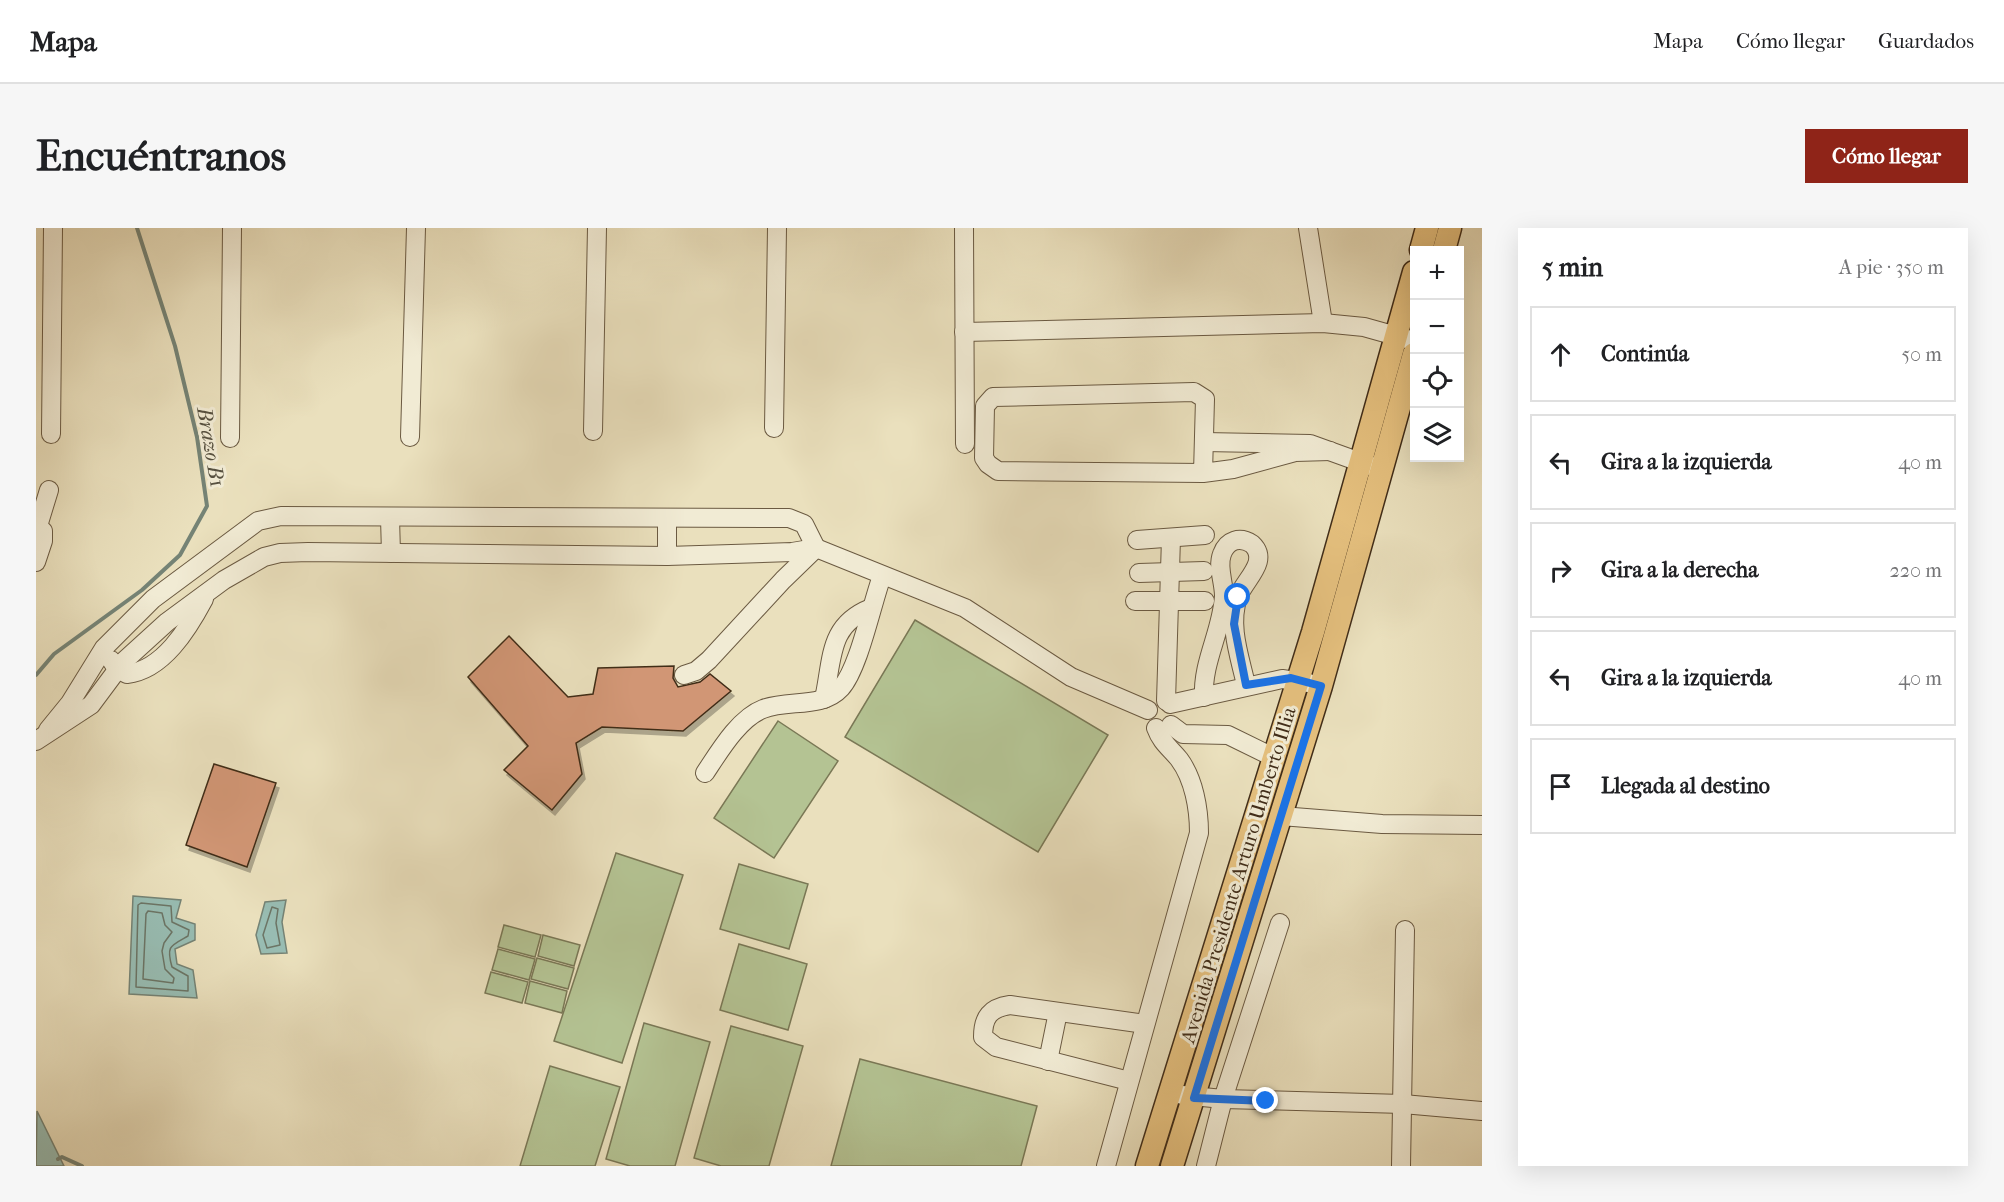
<!DOCTYPE html>
<html lang="es">
<head>
<meta charset="utf-8">
<style>
  :root { --surface:#fff; --page:#f6f6f6; --text:#202124; --muted:#757577; --line:#e0e0e0; --accent:#8f2418 }
  body { margin:0; font-family:"IM FELL French Canon",serif; background:var(--page); color:var(--text) }
  .controls { position:absolute; right:18px; top:18px; display:grid; overflow:hidden; border-radius:0px; box-shadow:0 6px 24px #0002 }
  .controls button { width:54px; height:54px; display:grid; place-items:center; padding:0; border:0; border-bottom:2px solid var(--line); background:var(--surface); color:var(--text); font:30px sans-serif }
  .stop { position:absolute; width:18px; height:18px; margin:-14px; border:4px solid #1a73e8; border-radius:50%; background:#fff }
  .stop.end { background:#1a73e8; border-color:#fff; box-shadow:0 2px 6px #0008 }
  .list { margin:0; padding:0; list-style:none }
  h2 { display:flex; justify-content:space-between; align-items:center; height:78px; margin:0; padding:0 24px; font-size:26px }
  h2 small { font-size:20px; font-weight:400; color:var(--muted) }
  .list li { display:grid; grid-template-columns:39px 1fr auto; gap:18px; align-items:center; box-sizing:border-box; height:96px; margin:0 12px 12px; padding:0 12px; border:2px solid var(--line); border-radius:0px }
  .list b { display:block; font-size:22px; white-space:nowrap }
  .list em { font-size:20px; font-style:normal; color:var(--muted) }
  .icon { flex:none; width:33px; height:33px; fill:none; stroke:currentColor; stroke-width:2; stroke-linecap:round; stroke-linejoin:round }
  .map { position:relative; flex:none; width:1446px; height:938px; overflow:hidden; border-radius:0px }
  header { display:flex; align-items:center; gap:36px; box-sizing:border-box; height:84px; padding:0 30px; background:var(--surface); border-bottom:2px solid var(--line) }
  header strong { font-size:28px }
  nav { display:flex; gap:33px; margin-inline-start:auto; font-size:21px }
  .intro { display:flex; align-items:center; justify-content:space-between; box-sizing:border-box; height:144px; padding:0 36px }
  h1 { margin:0; font-size:42px }
  .button { padding:15px 27px; border-radius:0px; background:var(--accent); color:#fff; font-size:21px; font-weight:700 }
  main { display:flex; gap:36px; padding:0 36px }
  aside { flex:1; background:var(--surface); border-radius:0px; box-shadow:0 6px 24px #0002 }
  .map>svg:first-child { display:block }
  .green { fill:#b4c393; stroke:#7a7856; stroke-width:1.5 }
  .water { fill:#98bdb3; stroke:#758375; stroke-width:1.5 }
  .lines { fill:none; stroke-linecap:round; stroke-linejoin:round }
  .shore { stroke:#6c7566; stroke-width:1.5 }
  .stream { stroke:#758375; stroke-width:4 }
  .building { fill:#d19675; stroke:#412d19; stroke-width:1.5; filter:url(#shadow) }
  .minor-casing { stroke:#6b5a42; stroke-width:20 }
  .major-casing { stroke:#412d19; stroke-width:25 }
  .minor { stroke:#f1ebd4; stroke-width:18 }
  .major { stroke:#e5c07e; stroke-width:22 }
  .route { stroke:#1a73e8; stroke-width:8 }
  .labels { text-anchor:middle; stroke-width:6; stroke-linejoin:round; paint-order:stroke }
  .street-label { font-size:20px; fill:#412d19; stroke:#f1ebd4 }
  .water-label { font-size:21px; font-style:italic; fill:#575140; stroke:#f1ebd4 }
</style>
</head>
<body>
<header>
<strong>Mapa</strong>
<nav><a>Mapa</a><a>Cómo llegar</a><a>Guardados</a></nav>
</header>
<div class="intro"><h1>Encuéntranos</h1><a class="button">Cómo llegar</a></div>
<main>
<div class="map">
<svg width="1446" height="938" viewBox="0 0 1446 938">
  <defs>
    <filter id="shadow"><feDropShadow dx="3" dy="5" stdDeviation="0" flood-color="#0004"/></filter>
  </defs>
  <rect width="100%" height="100%" fill="#eae0bd"/>
  <filter id="stains"><feTurbulence type="fractalNoise" baseFrequency=".00333" numOctaves="4"/><feColorMatrix values="0 0 0 0 .2 0 0 0 0 .09 0 0 0 0 .02 0 0 0 .5 -.17"/></filter>
  <radialGradient id="worn" r=".72"><stop offset=".6" stop-color="#630" stop-opacity="0"/><stop offset="1" stop-color="#630" stop-opacity=".3"/></radialGradient>
  <g class="green">
    <polygon points="879,392 1072,507 1002,624 809,509"/>
    <polygon points="742,493 802,533 738,630 678,590"/>
    <polygon points="580,625 647,647 586,835 518,813"/>
    <polygon points="703,636 772,656 753,721 684,701"/>
    <polygon points="468,697 505,707 499,729 462,719"/>
    <polygon points="507,707 544,717 538,738 502,728"/>
    <polygon points="703,716 771,736 752,802 684,782"/>
    <polygon points="462,721 499,731 493,752 456,742"/>
    <polygon points="501,730 538,740 532,761 495,751"/>
    <polygon points="455,744 492,754 486,775 449,765"/>
    <polygon points="494,753 531,763 526,785 489,775"/>
    <polygon points="608,795 674,814 639,938 594,938 570,931"/>
    <polygon points="695,798 767,818 733,938 685,938 658,930"/>
    <polygon points="824,831 1001,878 985,938 795,938"/>
    <polygon points="514,838 584,859 559,938 484,938"/>
  </g>
  <g class="water">
    <polygon points="97,668 145,672 140,690 159,696 159,712 139,721 141,736 157,742 161,770 93,766"/>
    <polygon points="250,672 246,694 251,725 225,726 220,707 229,674"/>
    <polygon points="1,883 28,938 0,938"/>
  </g>
  <g class="lines">
    <g class="shore">
      <path d="M105,675L135,678L136,694L153,702L152,708C134,718 130,718 136,739L152,748V763L100,759L102,677Z"/>
      <polygon points="236,679 242,681 240,695 244,717 231,720 227,707"/>
      <polygon points="112,683 126,685 129,697 136,704 128,715 126,723 129,741 138,750 137,755 107,751 110,686"/>
    </g>
    <g class="stream">
      <polyline points="0,447 18,426 106,362 144,327 171,278 161,209 139,118 101,0"/>
      <polyline points="22,931 26,929 46,938"/>
    </g>
  </g>
  <g class="building">
    <polygon points="473,408 532,469 557,466 562,440 638,438 637,450 642,459 664,454 674,446 695,463 647,503 566,499 540,515 546,546 516,582 468,542 492,518 432,449"/>
    <polygon points="178,536 240,555 211,639 150,617"/>
  </g>
  <g class="lines">
    <defs>
      <g id="minor">
        <polyline points="928,0 929,216"/>
        <polyline points="1272,0 1287,95"/>
        <polyline points="928,104 1287,95 1328,99 1378,113"/>
        <polyline points="738,200 741,0"/>
        <polyline points="557,203 561,0"/>
        <polyline points="15,206 17,0"/>
        <polyline points="374,209 380,0"/>
        <polyline points="194,210 196,0"/>
        <polyline points="1168,214 1274,216 1335,238"/>
        <polyline points="1167,245 1169,171 1158,164 957,169 949,178 948,230 952,236 962,243 1167,245 1197,241 1259,224 1294,223"/>
        <polyline points="354,290 355,325"/>
        <polyline points="0,297 7,303 7,313 0,334"/>
        <polyline points="2,298 13,262"/>
        <polyline points="1101,312 1169,307"/>
        <polyline points="631,328 631,291"/>
        <polyline points="1103,345 1168,343"/>
        <polyline points="1099,373 1169,373"/>
        <path d="M75,432L81,441L91,446C127,442 152,401 168,371"/>
        <polyline points="648,447 660,443 673,432 747,352 780,320"/>
        <path d="M1168,469C1166,434 1186,403 1188,368C1188,354 1181,339 1186,326C1191,312 1204,308 1216,316C1234,333 1209,351 1202,369C1192,398 1204,429 1210,457"/>
        <path d="M788,471C797,430 792,397 835,380"/>
        <polyline points="1130,473 1135,310"/>
        <polyline points="1134,476 1246,451 1273,455"/>
        <polyline points="1135,497 1147,506 1192,507 1239,530"/>
        <polyline points="12,502 34,475 68,420 117,371 222,293 245,288 753,290 768,296 780,320"/>
        <polyline points="0,513 55,477 87,434 131,394 188,352 228,329 244,325 272,324 631,328 756,324 780,320 929,380 1035,449 1112,482"/>
        <path d="M669,545C683,524 703,490 727,481C752,471 786,481 805,460C823,440 836,375 846,348"/>
        <polyline points="1245,588 1346,596 1446,597"/>
        <polyline points="1012,833 1022,784"/>
        <path d="M1093,853L960,819L947,809C947,789 954,780 974,777L1109,796"/>
        <polyline points="1146,867 1187,871 1367,876 1446,883"/>
        <path d="M1070,938L1163,605C1163,581 1158,551 1143,531C1134,520 1125,514 1120,500"/>
        <polyline points="1170,938 1187,871 1244,695"/>
        <polyline points="1365,938 1369,702"/>
      </g>
      <g id="major">
        <polyline points="1385,22 1391,0"/>
        <polyline points="1408,22 1414,0"/>
        <polyline points="1111,938 1277,404 1378,44"/>
        <polyline points="1136,938 1285,458 1378,126"/>
      </g>
    </defs>
    <use href="#minor" class="minor-casing"/>
    <use href="#major" class="major-casing"/>
    <use href="#minor" class="minor"/>
    <use href="#major" class="major"/>
  </g>
  <g class="lines">
    <polyline class="route" points="1202,369 1198,396 1210,457 1255,450 1285,458 1158,870 1230,873"/>
  </g>
  <g class="labels">
    <g class="street-label">
      <text transform="translate(1202 647) rotate(-73)" y="7">Avenida Presidente Arturo Umberto Illia</text>
    </g>
    <g class="water-label">
      <text transform="translate(175 219) rotate(80)" y="7">Brazo B1</text>
    </g>
  </g>
  <rect width="100%" height="100%" filter="url(#stains)"/>
  <rect width="100%" height="100%" fill="url(#worn)"/>
</svg>
<div class="controls">
<button>+</button>
<button>−</button>
<button><svg class="icon" aria-label="locate" viewBox="0 0 24 24"><circle cx="12" cy="12" r="6"/><path d="M12 2v4M12 18v4M2 12h4M18 12h4"/></svg></button>
<button><svg class="icon" aria-label="layers" viewBox="0 0 24 24"><path d="M12 4l9 5-9 5-9-5zM3 14l9 5 9-5"/></svg></button>
</div>
<div class="stop" style="left:1202px;top:369px"></div>
<div class="stop end" style="left:1230px;top:873px"></div>
</div>
<aside>
<h2>5 min<small>A pie · 350 m</small></h2>
<ul class="list">
<li><svg class="icon" aria-label="ahead" viewBox="0 0 24 24"><path d="M12 20V5M6 11l6-6 6 6"/></svg><div><b>Continúa</b></div><em>50 m</em></li>
<li><svg class="icon" aria-label="left" viewBox="0 0 24 24"><path d="M17 20v-9H6M10 6l-5 5 5 5"/></svg><div><b>Gira a la izquierda</b></div><em>40 m</em></li>
<li><svg class="icon" aria-label="right" viewBox="0 0 24 24"><path d="M7 20v-9h11M14 6l5 5-5 5"/></svg><div><b>Gira a la derecha</b></div><em>220 m</em></li>
<li><svg class="icon" aria-label="left" viewBox="0 0 24 24"><path d="M17 20v-9H6M10 6l-5 5 5 5"/></svg><div><b>Gira a la izquierda</b></div><em>40 m</em></li>
<li><svg class="icon" aria-label="arrive" viewBox="0 0 24 24"><path d="M6 21V4h12l-3 4 3 4H6"/></svg><div><b>Llegada al destino</b></div></li>
</ul>
</aside>
</main>
</body>
</html>
